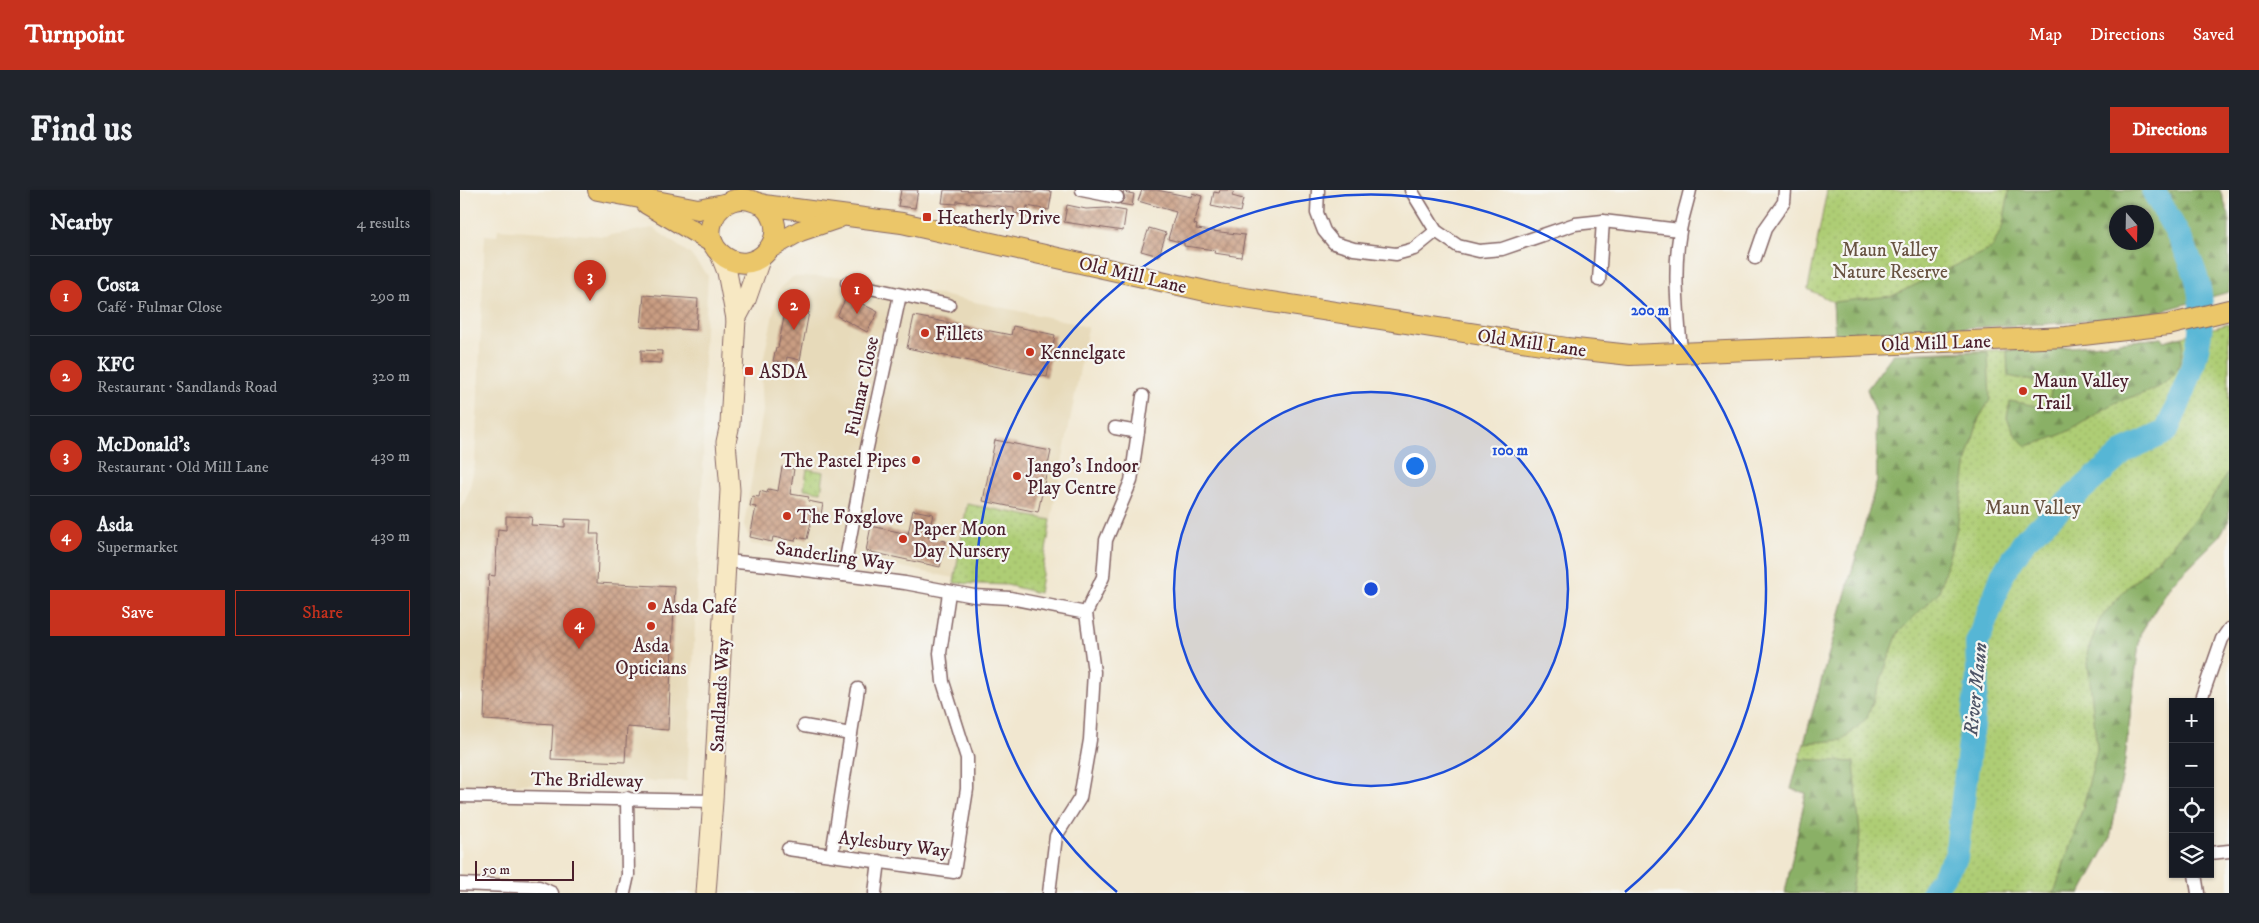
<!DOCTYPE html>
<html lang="en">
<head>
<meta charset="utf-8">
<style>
  :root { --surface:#171b24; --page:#20242c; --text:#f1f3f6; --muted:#9ea1a6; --line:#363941; --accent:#c8321e }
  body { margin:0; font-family:"IM FELL DW Pica",serif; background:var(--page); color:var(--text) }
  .controls { position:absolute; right:15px; bottom:15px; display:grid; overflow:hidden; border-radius:0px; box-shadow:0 1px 4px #0004 }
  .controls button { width:45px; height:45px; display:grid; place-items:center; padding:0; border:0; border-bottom:1px solid var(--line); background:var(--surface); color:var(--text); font:25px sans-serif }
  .compass { position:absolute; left:1649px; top:15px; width:45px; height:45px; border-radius:50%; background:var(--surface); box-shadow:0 1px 4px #0004; rotate:160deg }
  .scale { position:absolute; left:15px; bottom:12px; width:99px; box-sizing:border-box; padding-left:5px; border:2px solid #4a1f2b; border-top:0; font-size:14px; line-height:18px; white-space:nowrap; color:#4a1f2b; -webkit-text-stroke:4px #f6f6f2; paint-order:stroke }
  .you { position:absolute; left:954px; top:275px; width:18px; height:18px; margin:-12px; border:4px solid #fff; border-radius:50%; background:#1a73e8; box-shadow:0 0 0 8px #1a73e833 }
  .badge { display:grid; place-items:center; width:32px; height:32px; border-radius:50%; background:var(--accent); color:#fff; font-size:16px; font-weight:700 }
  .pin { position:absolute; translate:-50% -41px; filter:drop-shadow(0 1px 2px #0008) }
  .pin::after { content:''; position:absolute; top:26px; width:18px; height:15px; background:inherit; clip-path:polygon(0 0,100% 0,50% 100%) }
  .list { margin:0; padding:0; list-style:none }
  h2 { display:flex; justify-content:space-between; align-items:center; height:65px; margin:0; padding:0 20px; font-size:21px }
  h2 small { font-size:16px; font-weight:400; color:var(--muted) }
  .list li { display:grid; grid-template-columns:32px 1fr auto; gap:15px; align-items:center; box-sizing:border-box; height:80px; padding:0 20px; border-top:1px solid var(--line) }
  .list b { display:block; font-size:19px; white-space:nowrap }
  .list p { margin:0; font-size:16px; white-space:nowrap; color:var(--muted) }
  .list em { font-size:16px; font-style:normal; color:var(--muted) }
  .actions { display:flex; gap:10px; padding:15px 20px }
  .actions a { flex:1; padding:11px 0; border:1px solid var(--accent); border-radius:0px; text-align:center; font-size:18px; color:var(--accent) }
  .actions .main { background:var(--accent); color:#fff }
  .icon { flex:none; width:28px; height:28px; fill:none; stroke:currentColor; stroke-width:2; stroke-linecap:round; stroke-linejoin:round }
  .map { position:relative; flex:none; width:1769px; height:703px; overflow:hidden; border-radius:0px }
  header { display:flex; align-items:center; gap:30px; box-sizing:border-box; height:70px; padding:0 25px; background:var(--accent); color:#fff }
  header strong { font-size:24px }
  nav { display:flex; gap:28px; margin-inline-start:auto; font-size:18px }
  .intro { display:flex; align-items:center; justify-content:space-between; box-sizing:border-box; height:120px; padding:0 30px }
  h1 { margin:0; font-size:35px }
  .button { padding:12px 22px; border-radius:0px; background:var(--accent); color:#fff; font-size:18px; font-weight:700 }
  main { display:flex; gap:30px; padding:0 30px }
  aside { flex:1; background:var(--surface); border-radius:0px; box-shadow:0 1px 4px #0004 }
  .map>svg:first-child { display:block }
  .built { fill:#e7daba }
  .grass { fill:url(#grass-dots); stroke:#7c7650; fill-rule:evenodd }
  .forest { fill:url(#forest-firs); stroke:#6a6848; fill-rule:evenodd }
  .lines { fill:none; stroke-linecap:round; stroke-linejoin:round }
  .river { stroke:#56b6d5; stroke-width:24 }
  .building { fill:url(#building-cross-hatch) }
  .street-casing { stroke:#846565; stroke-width:15 }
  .secondary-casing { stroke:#846565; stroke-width:21 }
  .primary-casing { stroke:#846565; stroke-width:22 }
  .street { stroke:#fff; stroke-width:12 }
  .secondary { stroke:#f7e8c3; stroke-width:19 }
  .primary { stroke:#ebc669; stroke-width:20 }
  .ring { fill:none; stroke:#1d4ed8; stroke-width:2.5 }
  .poi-dot { fill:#c8321e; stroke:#f6f6f2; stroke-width:2 }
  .labels { text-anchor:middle; stroke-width:4.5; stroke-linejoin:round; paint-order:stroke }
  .poi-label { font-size:19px; fill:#4a1f2b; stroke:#f6f6f2; text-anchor:start }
  .park-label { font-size:19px; fill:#685341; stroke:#f6f6f2 }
  .street-label { font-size:19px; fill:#4a1f2b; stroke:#f6f6f2 }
  .water-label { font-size:20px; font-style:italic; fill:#4e5466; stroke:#f6f6f2 }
  .centre { fill:#1d4ed8; stroke:#f6f6f2; stroke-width:2.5 }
  .ring-label { font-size:15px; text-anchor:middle; font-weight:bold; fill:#1d4ed8; stroke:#f6f6f2; stroke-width:4.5; stroke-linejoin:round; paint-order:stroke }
</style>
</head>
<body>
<header>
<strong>Turnpoint</strong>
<nav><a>Map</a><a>Directions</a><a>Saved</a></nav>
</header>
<div class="intro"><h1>Find us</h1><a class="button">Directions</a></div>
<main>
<aside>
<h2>Nearby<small>4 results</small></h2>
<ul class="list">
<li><span class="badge">1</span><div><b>Costa</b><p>Café · Fulmar Close</p></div><em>290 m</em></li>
<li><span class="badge">2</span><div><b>KFC</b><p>Restaurant · Sandlands Road</p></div><em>320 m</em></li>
<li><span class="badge">3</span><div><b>McDonald's</b><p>Restaurant · Old Mill Lane</p></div><em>430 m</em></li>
<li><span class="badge">4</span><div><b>Asda</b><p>Supermarket</p></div><em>430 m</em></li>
</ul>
<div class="actions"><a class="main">Save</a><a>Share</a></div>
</aside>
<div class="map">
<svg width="1769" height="703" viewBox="0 0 1769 703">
  <defs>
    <pattern id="grass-dots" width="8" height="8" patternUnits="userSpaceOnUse" patternTransform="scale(1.25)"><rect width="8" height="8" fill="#aecd75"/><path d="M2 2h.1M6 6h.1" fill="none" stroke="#97b065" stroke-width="1.8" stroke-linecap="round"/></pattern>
    <pattern id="forest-firs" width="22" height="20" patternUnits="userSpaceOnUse" patternTransform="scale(1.25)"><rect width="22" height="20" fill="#8ab066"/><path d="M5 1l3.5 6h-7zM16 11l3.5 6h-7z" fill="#738f54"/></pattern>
    <pattern id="building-cross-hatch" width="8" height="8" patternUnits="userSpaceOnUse" patternTransform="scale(1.25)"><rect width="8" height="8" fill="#c99d82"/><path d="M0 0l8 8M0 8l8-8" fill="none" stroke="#a57f6b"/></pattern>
  </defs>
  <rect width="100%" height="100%" fill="#f6f6f2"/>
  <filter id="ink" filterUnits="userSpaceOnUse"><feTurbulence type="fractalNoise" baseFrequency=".02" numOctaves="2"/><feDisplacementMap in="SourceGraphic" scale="10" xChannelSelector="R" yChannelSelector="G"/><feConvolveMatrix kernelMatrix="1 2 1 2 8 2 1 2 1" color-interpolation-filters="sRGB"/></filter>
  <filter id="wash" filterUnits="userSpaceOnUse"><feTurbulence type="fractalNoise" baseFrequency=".0096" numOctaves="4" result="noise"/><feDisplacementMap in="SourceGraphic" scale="20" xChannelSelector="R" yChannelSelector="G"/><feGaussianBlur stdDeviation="1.12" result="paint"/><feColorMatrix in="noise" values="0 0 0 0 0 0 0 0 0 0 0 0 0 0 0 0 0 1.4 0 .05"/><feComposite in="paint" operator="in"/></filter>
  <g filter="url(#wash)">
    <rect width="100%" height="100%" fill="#f1e7d0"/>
    <g class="built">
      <polygon points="193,38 230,64 248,86 244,160 243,281 227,591 109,592 0,597 0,322 9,301 15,274 25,45 37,46 38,39 145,46"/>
      <polygon points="388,86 597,129 628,137 591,330 507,314 494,388 408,370 291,354 284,335 303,221 301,181 318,101 332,87"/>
    </g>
    <g class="grass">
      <path d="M1367,0H1683L1720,65L1701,121L1605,133L1375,144L1373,112L1348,99ZM1656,22H1686V52H1656Z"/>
      <polygon points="1769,134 1769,330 1759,347 1712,393 1680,444 1664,577 1650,649 1621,703 1325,703 1346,603 1331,599 1417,291 1416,224 1407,199 1433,164 1611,157 1702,148 1703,151"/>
      <polygon points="347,279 364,282 361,302 344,299"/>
      <polygon points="507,314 591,330 579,403 547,395 494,393"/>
    </g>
    <g class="forest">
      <path d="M1549,0H1760L1769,25V102L1701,121L1605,133L1375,144L1373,112L1432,106L1532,58L1543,35ZM1686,22V52H1656V22Z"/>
      <path d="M1723,147C1723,160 1722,173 1714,184C1698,205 1670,204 1649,216C1641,220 1634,226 1626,231C1608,243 1587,251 1566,256L1556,246L1547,228L1550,211L1588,218L1592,195L1548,186L1547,161L1611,157L1702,148L1703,151Z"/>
      <polygon points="1528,162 1530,210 1519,228 1507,270 1497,338 1479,402 1438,443 1407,528 1383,550 1344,553 1417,291 1416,224 1407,199 1433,164"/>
      <polygon points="1769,280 1769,330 1759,347 1712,393 1680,444 1664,577 1650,649 1621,703 1594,703 1623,617 1637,559 1627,463 1640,429 1667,398 1707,361 1751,310"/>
      <polygon points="1339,569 1394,572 1400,645 1391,703 1325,703 1346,603 1331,599"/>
    </g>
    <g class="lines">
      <path class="river" d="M1472,703L1496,667L1518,486L1517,453L1543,384L1566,349L1665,261L1706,242C1727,196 1750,145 1738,94C1730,61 1709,30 1693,0"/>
    </g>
    <g id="blocks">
      <g class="building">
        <polygon points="441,0 458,0 455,18 438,16"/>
        <polygon points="484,0 556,2 556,0 574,2 579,0 592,2 589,20 567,16 567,25 554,23 554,18 497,11 497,14 482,13"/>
        <polygon points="682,0 697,0 731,7 732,3 742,6 734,34 737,35 736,39 785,45 781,67 754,63 755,60 724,56 724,53 708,49 716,22 678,11"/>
        <polygon points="760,0 774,0 772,6 783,9 780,22 751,16 754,2 759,3"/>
        <polygon points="663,2 674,4 672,16 660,14 665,9"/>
        <polygon points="607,15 626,19 648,18 666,21 663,41 604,32"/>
        <polygon points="689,38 706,43 699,66 681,61"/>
        <polygon points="184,105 238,109 236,140 181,137"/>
        <polygon points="387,106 418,122 407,142 377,126"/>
        <polygon points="326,117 349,122 340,170 327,167 326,173 313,171 316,158 318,158"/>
        <polygon points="454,126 551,145 553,136 595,145 587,187 447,158"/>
        <polygon points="181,160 202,161 201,173 181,172"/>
        <polygon points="535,250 591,261 578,322 523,311"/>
        <polygon points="322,277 334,279 330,304 349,307 348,311 363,314 360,329 352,328 347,349 336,347 335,351 313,347 312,352 290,347 296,317 290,316 292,306 299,307 300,301 307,303 308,299 318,301"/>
        <polygon points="453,320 473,324 468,347 486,351 480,377 406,361 411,336 448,344"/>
        <polygon points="46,326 72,327 71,335 105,337 105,329 131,330 130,344 139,344 137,393 215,397 208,540 167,537 165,572 91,569 93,534 24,530 25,502 23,502 29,385 35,386 38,339 46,340"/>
      </g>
    </g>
  </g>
  <g filter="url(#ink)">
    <use href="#blocks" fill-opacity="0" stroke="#846565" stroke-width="1"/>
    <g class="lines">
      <defs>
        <g id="street">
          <polyline points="622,0 657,7"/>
          <polyline points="858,0 857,23 864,41 874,53 894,59 936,64 954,59 976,41"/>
          <polyline points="951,0 976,41 998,56 1019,61 1042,59 1115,34 1143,31 1220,40"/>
          <polyline points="1295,68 1305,39 1324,12 1325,0"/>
          <polyline points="1139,90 1143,31"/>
          <polyline points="387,93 489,115"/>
          <path d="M1221,162C1218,122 1213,81 1220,41C1222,28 1227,14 1230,0"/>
          <polyline points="655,238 678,242"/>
          <polyline points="266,371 308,375 445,393 514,406 550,408 626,423"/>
          <polyline points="383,385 405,267 440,105"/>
          <polyline points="1740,512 1762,449 1769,439"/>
          <polyline points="344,536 391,544"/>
          <polyline points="0,606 253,611"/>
          <polyline points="328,659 494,682 507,599 507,568 483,492 480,463 489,403"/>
          <polyline points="1750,663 1769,661"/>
          <polyline points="372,664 398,499"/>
          <polyline points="1735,684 1738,703"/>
          <polyline points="0,694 79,697 92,703"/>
          <polyline points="164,703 168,685 167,608"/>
          <polyline points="415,703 419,671"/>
          <polyline points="589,703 596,646 620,608 630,550 634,482 626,423 643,387 646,350 671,291 683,206"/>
        </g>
        <g id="secondary">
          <polyline points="276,129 286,110 301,67"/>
          <polyline points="246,703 253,611 270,300 266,252 270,234 276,129 267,82 260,64"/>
        </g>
        <g id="primary">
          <polyline points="138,0 238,19 264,14"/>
          <polyline points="187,14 253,53"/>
          <path d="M302,14C338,44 293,94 260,63C240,45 254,11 280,9C289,8 294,12 301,14C307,16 314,16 320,17L442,33L759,104L1107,158L1170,165L1606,147L1708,135L1769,120"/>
          <polyline points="310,58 340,41 378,28"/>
        </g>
      </defs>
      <use href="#street" class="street-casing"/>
      <use href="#secondary" class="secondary-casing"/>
      <use href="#primary" class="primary-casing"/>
      <use href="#street" class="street"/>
      <use href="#secondary" class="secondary"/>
      <use href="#primary" class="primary"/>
    </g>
  </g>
  <circle cx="911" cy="399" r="197" fill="#1d4ed8" fill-opacity=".12"/>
  <g class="ring">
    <circle cx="911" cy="399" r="197"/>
    <path d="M657 702A395 395 0 1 1 1165 702"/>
  </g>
  <g class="poi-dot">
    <rect x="462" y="22" width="10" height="10" rx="2.5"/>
    <circle cx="465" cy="143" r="5"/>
    <circle cx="570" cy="162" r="5"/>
    <rect x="284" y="176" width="10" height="10" rx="2.5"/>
    <circle cx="1563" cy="201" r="5"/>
    <circle cx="456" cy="270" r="5"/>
    <circle cx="557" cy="286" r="5"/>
    <circle cx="327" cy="326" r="5"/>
    <circle cx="443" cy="349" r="5"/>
    <circle cx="192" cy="416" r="5"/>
    <circle cx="191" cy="436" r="5"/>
  </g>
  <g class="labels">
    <g class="poi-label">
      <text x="477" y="34">Heatherly Drive</text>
      <text x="475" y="150">Fillets</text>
      <text x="580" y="169">Kennelgate</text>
      <text x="299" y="188">ASDA</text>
      <text x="1573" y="197">Maun Valley<tspan x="1573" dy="22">Trail</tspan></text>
      <text x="446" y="277" text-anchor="end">The Pastel Pipes</text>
      <text x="567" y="282">Jango's Indoor<tspan x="567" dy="22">Play Centre</tspan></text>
      <text x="337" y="333">The Foxglove</text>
      <text x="453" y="345">Paper Moon<tspan x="453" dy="22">Day Nursery</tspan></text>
      <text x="202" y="423">Asda Café</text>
      <text x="191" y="462" text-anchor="middle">Asda<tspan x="191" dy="22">Opticians</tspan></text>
    </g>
    <g class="park-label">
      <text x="1430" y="66">Maun Valley<tspan x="1430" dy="22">Nature Reserve</tspan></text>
      <text x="1573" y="324">Maun Valley</text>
    </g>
    <g class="street-label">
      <text transform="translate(673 84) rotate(13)" y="7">Old Mill Lane</text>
      <text transform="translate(1072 152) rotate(8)" y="7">Old Mill Lane</text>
      <text transform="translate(1476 152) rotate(-2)" y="7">Old Mill Lane</text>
      <text transform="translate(401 196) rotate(-78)" y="7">Fulmar Close</text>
      <text transform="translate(375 365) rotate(8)" y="7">Sanderling Way</text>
      <text transform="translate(259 505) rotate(-87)" y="7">Sandlands Way</text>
      <text transform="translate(127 589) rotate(1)" y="7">The Bridleway</text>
      <text transform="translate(434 653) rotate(7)" y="7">Aylesbury Way</text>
    </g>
    <g class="water-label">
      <text transform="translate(1515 499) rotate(-84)" y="7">River Maun</text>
    </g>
  </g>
  <circle cx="911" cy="399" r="8" class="centre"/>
  <g class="ring-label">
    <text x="1190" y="125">200 m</text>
    <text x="1050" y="265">100 m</text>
  </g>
</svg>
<div class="controls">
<button>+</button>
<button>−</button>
<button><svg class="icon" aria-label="locate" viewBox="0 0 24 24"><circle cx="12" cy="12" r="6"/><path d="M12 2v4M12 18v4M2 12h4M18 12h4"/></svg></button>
<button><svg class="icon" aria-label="layers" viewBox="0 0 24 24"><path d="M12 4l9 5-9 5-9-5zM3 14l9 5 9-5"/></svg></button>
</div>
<svg class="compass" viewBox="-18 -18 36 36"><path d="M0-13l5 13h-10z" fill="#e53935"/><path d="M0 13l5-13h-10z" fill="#9ea1a6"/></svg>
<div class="scale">50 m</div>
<div class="you"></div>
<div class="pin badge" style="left:397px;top:124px">1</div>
<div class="pin badge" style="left:334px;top:140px">2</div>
<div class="pin badge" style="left:130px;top:111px">3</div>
<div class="pin badge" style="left:119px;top:459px">4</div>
</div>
</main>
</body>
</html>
